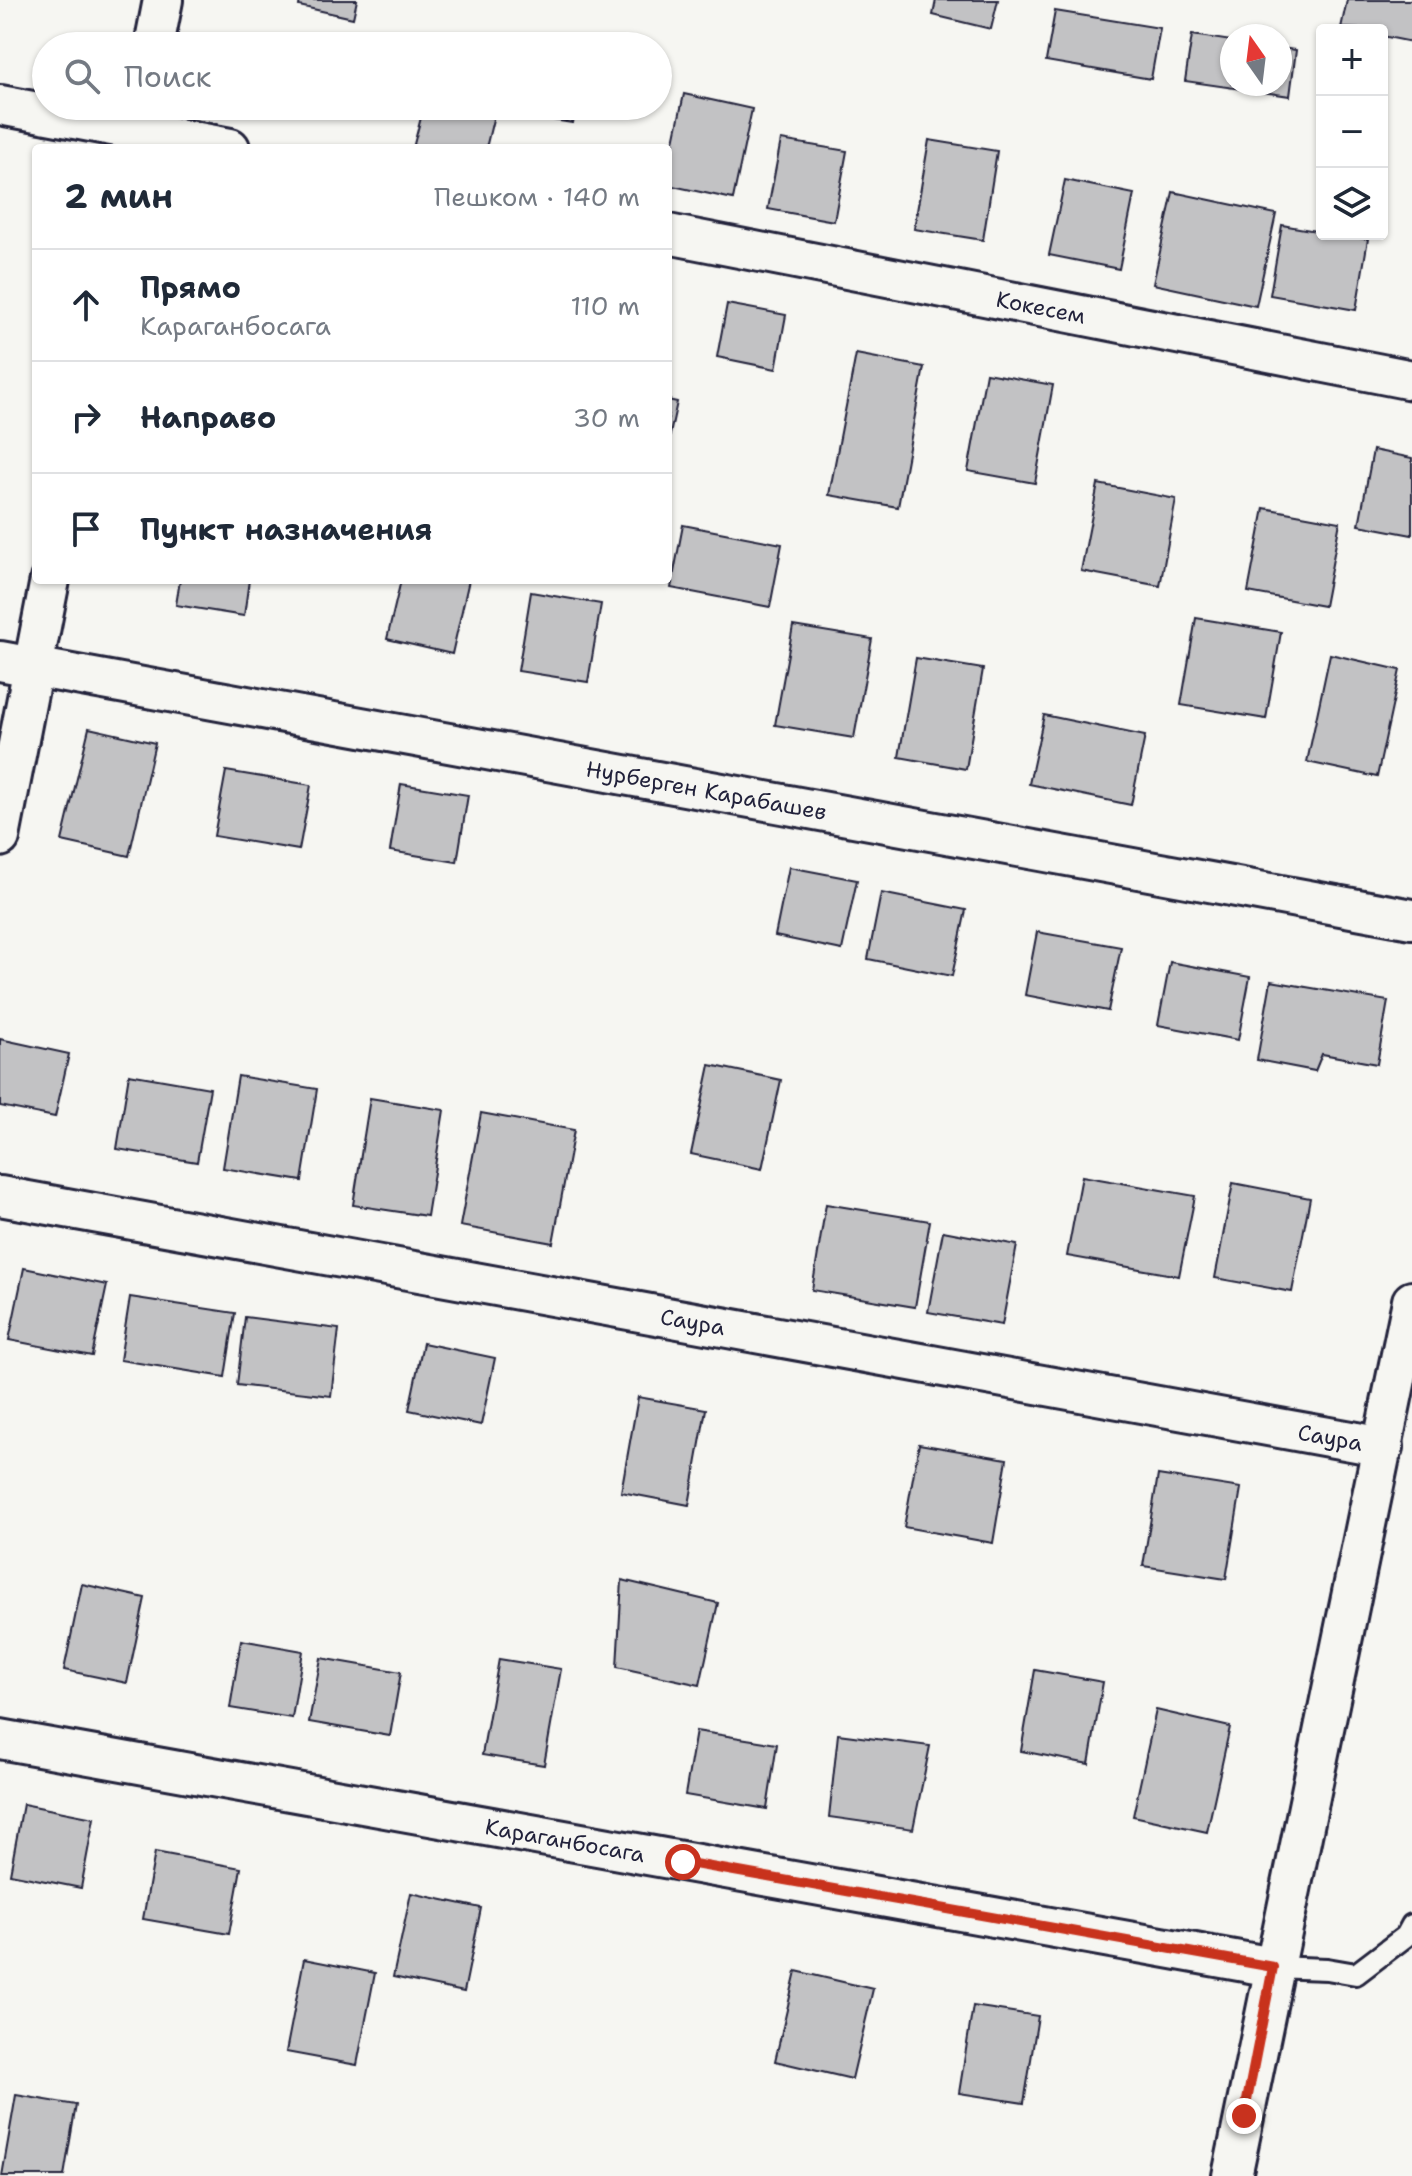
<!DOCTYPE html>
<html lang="ru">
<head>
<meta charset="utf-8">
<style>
  :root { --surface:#fff; --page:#f6f6f7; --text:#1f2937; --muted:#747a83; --line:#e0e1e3 }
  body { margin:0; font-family:"Shantell Sans",sans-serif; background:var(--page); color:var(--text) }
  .controls { position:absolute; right:24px; top:24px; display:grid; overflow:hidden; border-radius:8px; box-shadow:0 2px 6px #0004 }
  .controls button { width:72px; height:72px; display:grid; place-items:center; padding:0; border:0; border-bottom:2px solid var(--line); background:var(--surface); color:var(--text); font:40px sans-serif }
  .compass { position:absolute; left:1220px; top:24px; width:72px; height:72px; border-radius:50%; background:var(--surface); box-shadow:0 2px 6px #0004; rotate:346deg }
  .stop { position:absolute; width:24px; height:24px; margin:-18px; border:6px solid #c8321e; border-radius:50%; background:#fff }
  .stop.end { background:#c8321e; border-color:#fff; box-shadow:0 2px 8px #0008 }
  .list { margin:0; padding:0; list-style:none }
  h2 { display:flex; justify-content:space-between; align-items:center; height:104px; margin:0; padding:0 32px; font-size:34px }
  h2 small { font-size:26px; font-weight:400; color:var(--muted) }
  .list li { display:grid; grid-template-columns:52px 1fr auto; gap:24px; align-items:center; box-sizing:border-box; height:112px; padding:0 32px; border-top:2px solid var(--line) }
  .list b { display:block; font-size:30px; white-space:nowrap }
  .list p { margin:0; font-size:26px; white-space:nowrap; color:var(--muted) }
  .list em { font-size:26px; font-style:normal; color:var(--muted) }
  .icon { flex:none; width:44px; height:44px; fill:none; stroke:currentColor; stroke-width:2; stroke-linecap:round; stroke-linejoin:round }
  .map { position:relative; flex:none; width:1412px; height:2176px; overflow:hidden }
  .search { position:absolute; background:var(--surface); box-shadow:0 2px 6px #0004; left:32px; top:32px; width:640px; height:88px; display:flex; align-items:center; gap:20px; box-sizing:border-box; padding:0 28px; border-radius:44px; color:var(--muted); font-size:30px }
  .panel { position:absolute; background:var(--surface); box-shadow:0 2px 6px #0004; left:32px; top:144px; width:640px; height:440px; border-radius:8px }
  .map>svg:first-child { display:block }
  .building { fill:#c2c2c4; stroke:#22223b; stroke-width:2 }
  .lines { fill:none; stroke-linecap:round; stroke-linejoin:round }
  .lane-casing { stroke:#22223b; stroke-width:26 }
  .street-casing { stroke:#22223b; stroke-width:44 }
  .lane { stroke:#f6f6f2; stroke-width:20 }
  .street { stroke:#f6f6f2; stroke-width:38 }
  .route { stroke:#c8321e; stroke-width:10 }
  .labels { text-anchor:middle; stroke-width:6; stroke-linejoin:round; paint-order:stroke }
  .street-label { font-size:22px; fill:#22223b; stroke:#f6f6f2 }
</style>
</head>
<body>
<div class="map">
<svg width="1412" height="2176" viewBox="0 0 1412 2176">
  <rect width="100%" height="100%" fill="#f6f6f2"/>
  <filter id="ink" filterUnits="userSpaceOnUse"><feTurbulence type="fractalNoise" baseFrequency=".0125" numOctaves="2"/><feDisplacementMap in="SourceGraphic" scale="16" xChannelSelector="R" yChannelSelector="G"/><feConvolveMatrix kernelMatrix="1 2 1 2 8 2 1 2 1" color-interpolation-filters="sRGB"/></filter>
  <g filter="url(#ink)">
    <g class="building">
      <polygon points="300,0 357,0 353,18 299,6"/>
      <polygon points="936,0 998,0 991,29 933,15"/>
      <polygon points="1347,0 1412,0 1412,42 1382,36 1382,30 1341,28"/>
      <polygon points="1055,11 1160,28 1151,79 1046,61"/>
      <polygon points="1192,35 1232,41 1232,84 1280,84 1280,48 1296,50 1290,96 1185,81"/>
      <polygon points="684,94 752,109 733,199 668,185 668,169"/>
      <polygon points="424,106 496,107 486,148 413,148"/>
      <polygon points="508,106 576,106 573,123 507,113"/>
      <polygon points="781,140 847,151 834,221 768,209"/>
      <polygon points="929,140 997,151 983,240 914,229"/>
      <polygon points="1065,180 1134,194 1119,269 1049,255"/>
      <polygon points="1173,192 1276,214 1256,306 1153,284"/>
      <polygon points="1282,225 1322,232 1322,234 1368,239 1356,310 1270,295"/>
      <polygon points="727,304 786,315 776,369 717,357"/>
      <polygon points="856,354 924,367 898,507 829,495"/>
      <polygon points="986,373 1053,385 1035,483 968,471"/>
      <polygon points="668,400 677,402 668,444"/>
      <polygon points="1373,450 1412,458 1412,535 1359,525"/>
      <polygon points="1098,484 1176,499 1160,586 1081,571"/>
      <polygon points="1264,508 1340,522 1324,606 1248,592"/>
      <polygon points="683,525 782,544 770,607 671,588"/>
      <polygon points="180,580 249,580 244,616 176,605"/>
      <polygon points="401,580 469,580 452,654 387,639"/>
      <polygon points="531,592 601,604 588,682 518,671"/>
      <polygon points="1196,618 1281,632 1266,719 1181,705"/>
      <polygon points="793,626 872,639 854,738 775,725"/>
      <polygon points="1330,654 1400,670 1377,777 1307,762"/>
      <polygon points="916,658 983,669 966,769 899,757"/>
      <polygon points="1044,715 1145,736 1131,805 1029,784"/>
      <polygon points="89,728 155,743 129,856 62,841"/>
      <polygon points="226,771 311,785 299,850 214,836"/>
      <polygon points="401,784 468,795 457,862 390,851"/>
      <polygon points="789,867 857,880 842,950 775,936"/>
      <polygon points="881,893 966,910 952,976 868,959"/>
      <polygon points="1037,932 1121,947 1108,1011 1025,995"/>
      <polygon points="1170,962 1250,977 1238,1040 1158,1025"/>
      <polygon points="1271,981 1388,1001 1377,1064 1322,1054 1315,1071 1257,1060"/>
      <polygon points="0,1039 69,1054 55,1117 0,1106"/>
      <polygon points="710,1065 781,1080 762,1169 691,1154"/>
      <polygon points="129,1074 210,1088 197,1162 117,1149"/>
      <polygon points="238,1076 317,1089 302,1181 223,1168"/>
      <polygon points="370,1098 444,1110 427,1216 353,1205"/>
      <polygon points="481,1113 574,1130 553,1243 460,1226"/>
      <polygon points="1082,1176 1195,1196 1179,1276 1067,1256"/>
      <polygon points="1233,1183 1310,1198 1292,1292 1215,1278"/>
      <polygon points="826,1204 930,1221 915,1307 812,1290"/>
      <polygon points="943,1231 1017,1245 1002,1325 928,1312"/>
      <polygon points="24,1268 107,1285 92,1356 9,1340"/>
      <polygon points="130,1297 235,1313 225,1377 120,1360"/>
      <polygon points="245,1317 339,1329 331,1396 237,1385"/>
      <polygon points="423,1343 495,1358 481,1425 409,1410"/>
      <polygon points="638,1397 706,1409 689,1505 621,1492"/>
      <polygon points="919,1444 1007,1459 993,1543 904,1527"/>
      <polygon points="1158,1475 1241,1488 1226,1579 1143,1566"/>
      <polygon points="622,1580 718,1603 700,1685 617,1667"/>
      <polygon points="82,1584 145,1598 127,1683 64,1670"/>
      <polygon points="241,1640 303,1651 292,1718 230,1708"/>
      <polygon points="321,1658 401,1672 390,1736 309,1722"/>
      <polygon points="499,1659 561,1669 544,1765 482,1755"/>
      <polygon points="1035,1670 1103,1682 1089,1764 1021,1751"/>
      <polygon points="1156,1710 1230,1727 1207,1832 1133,1816"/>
      <polygon points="696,1731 777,1744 767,1809 685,1795"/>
      <polygon points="838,1734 930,1746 913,1829 829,1817"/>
      <polygon points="23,1804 94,1818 81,1888 10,1874"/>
      <polygon points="155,1852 241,1868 229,1934 143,1919"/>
      <polygon points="411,1893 481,1908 464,1992 393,1977"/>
      <polygon points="304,1959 375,1973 357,2065 286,2052"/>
      <polygon points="796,1971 873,1989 852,2079 775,2061"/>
      <polygon points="973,2006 1038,2016 1024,2103 959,2093"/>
      <polygon points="16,2095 76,2105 64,2176 2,2176"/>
    </g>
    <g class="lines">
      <defs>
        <polyline id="lane" points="1273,1967 1327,1969 1356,1974 1406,1936 1412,1925"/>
        <g id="street">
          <polyline points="154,46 163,0"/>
          <polyline points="0,105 230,148"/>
          <path id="s1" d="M668,234L1412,380"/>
          <path id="s2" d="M0,661L1412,919"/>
          <polyline points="0,837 50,580"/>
          <path id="s3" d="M0,1196L1384,1447"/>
          <path id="s4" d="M0,1739L1273,1967"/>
          <polyline points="1232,2176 1412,1301"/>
        </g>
      </defs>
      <use href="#lane" class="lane-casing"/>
      <use href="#street" class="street-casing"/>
      <use href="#lane" class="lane"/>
      <use href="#street" class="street"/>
    </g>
  </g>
  <g class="lines" filter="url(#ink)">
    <polyline class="route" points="683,1862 1273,1967 1244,2116"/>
  </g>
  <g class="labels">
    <g class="street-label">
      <text dy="8" stroke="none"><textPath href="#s1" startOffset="380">Кокесем</textPath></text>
      <text dy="8" stroke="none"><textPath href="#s2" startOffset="718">Нурберген Карабашев</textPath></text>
      <text dy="8" stroke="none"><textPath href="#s3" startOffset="704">Саура</textPath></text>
      <text dy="8" stroke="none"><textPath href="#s3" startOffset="1352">Саура</textPath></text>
      <text dy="8" stroke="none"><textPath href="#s4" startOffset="574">Караганбосага</textPath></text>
    </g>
  </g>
</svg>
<div class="controls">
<button>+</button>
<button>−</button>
<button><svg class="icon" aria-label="layers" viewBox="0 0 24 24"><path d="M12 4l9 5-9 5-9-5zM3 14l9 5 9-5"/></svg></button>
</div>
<svg class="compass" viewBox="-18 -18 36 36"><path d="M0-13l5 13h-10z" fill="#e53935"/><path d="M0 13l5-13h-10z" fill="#747a83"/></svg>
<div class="stop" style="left:683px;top:1862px"></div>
<div class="stop end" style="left:1244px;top:2116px"></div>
<div class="search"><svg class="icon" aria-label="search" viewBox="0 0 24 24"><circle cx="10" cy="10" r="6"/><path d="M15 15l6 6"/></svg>Поиск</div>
<section class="panel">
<h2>2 мин<small>Пешком · 140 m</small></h2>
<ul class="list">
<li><svg class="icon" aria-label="ahead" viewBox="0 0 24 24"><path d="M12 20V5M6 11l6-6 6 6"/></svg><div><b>Прямо</b><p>Караганбосага</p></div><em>110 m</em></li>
<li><svg class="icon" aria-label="right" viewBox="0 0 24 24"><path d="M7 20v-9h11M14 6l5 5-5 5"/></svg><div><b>Направо</b></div><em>30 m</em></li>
<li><svg class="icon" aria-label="arrive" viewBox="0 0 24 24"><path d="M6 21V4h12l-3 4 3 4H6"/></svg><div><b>Пункт назначения</b></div></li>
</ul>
</section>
</div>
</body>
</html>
